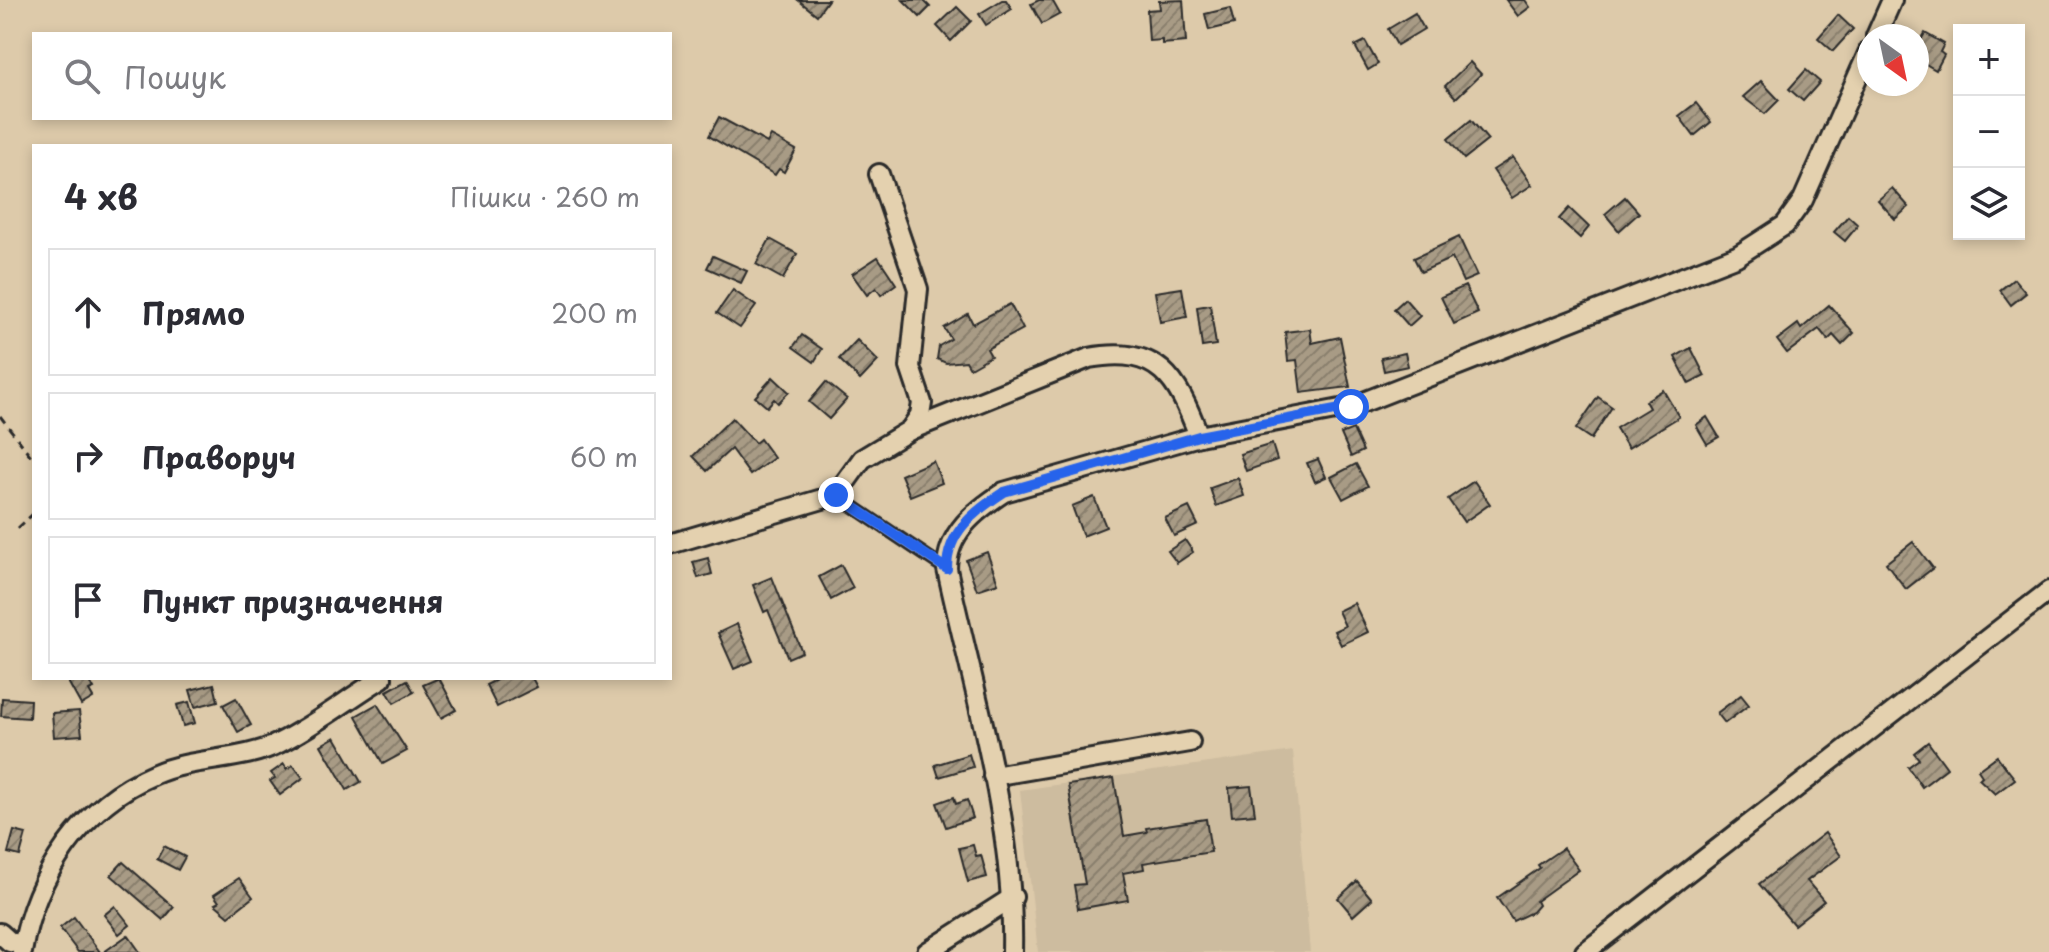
<!DOCTYPE html>
<html lang="uk">
<head>
<meta charset="utf-8">
<style>
  :root { --surface:#fff; --page:#f2f2f3; --text:#2b2b33; --muted:#7c7c81; --line:#e1e1e2 }
  body { margin:0; font-family:"Playpen Sans",sans-serif; background:var(--page); color:var(--text) }
  .controls { position:absolute; right:24px; top:24px; display:grid; overflow:hidden; border-radius:0px; box-shadow:0 4px 12px #0003 }
  .controls button { width:72px; height:72px; display:grid; place-items:center; padding:0; border:0; border-bottom:2px solid var(--line); background:var(--surface); color:var(--text); font:40px sans-serif }
  .compass { position:absolute; left:1857px; top:24px; width:72px; height:72px; border-radius:50%; background:var(--surface); box-shadow:0 4px 12px #0003; rotate:147deg }
  .stop { position:absolute; width:24px; height:24px; margin:-18px; border:6px solid #2563eb; border-radius:50%; background:#fff }
  .stop.end { background:#2563eb; border-color:#fff; box-shadow:0 2px 8px #0008 }
  .list { margin:0; padding:0; list-style:none }
  h2 { display:flex; justify-content:space-between; align-items:center; height:104px; margin:0; padding:0 32px; font-size:34px }
  h2 small { font-size:26px; font-weight:400; color:var(--muted) }
  .list li { display:grid; grid-template-columns:52px 1fr auto; gap:24px; align-items:center; box-sizing:border-box; height:128px; margin:0 16px 16px; padding:0 16px; border:2px solid var(--line); border-radius:0px }
  .list b { display:block; font-size:30px; white-space:nowrap }
  .list em { font-size:26px; font-style:normal; color:var(--muted) }
  .icon { flex:none; width:44px; height:44px; fill:none; stroke:currentColor; stroke-width:2; stroke-linecap:round; stroke-linejoin:round }
  .map { position:relative; flex:none; width:2049px; height:952px; overflow:hidden }
  .search { position:absolute; background:var(--surface); box-shadow:0 4px 12px #0003; left:32px; top:32px; width:640px; height:88px; display:flex; align-items:center; gap:20px; box-sizing:border-box; padding:0 28px; border-radius:0px; color:var(--muted); font-size:30px }
  .panel { position:absolute; background:var(--surface); box-shadow:0 4px 12px #0003; left:32px; top:144px; width:640px; height:536px; border-radius:0px }
  .map>svg:first-child { display:block }
  .built { fill:#cdbc9f }
  .building { fill:url(#building-hatch); stroke:#2b2b2b; stroke-width:2 }
  .lines { fill:none; stroke-linecap:round; stroke-linejoin:round }
  .lane-casing { stroke:#2b2b2b; stroke-width:15 }
  .street-casing { stroke:#2b2b2b; stroke-width:24 }
  .path { stroke:#2b2b2b; stroke-width:3; stroke-dasharray:8 6; stroke-linecap:butt }
  .lane { stroke:#e4d1af; stroke-width:9 }
  .street { stroke:#e4d1af; stroke-width:18 }
  .route { stroke:#2563eb; stroke-width:10 }
</style>
</head>
<body>
<div class="map">
<svg width="2049" height="952" viewBox="0 0 2049 952">
  <defs>
    <pattern id="building-hatch" width="6" height="6" patternUnits="userSpaceOnUse" patternTransform="scale(2)"><rect width="6" height="6" fill="#a89b85"/><path d="M-1 1l2-2M0 6l6-6M5 7l2-2" fill="none" stroke="#897f6d"/></pattern>
  </defs>
  <rect width="100%" height="100%" fill="#ddcaaa"/>
  <filter id="ink" filterUnits="userSpaceOnUse"><feTurbulence type="fractalNoise" baseFrequency=".0125" numOctaves="2"/><feDisplacementMap in="SourceGraphic" scale="16" xChannelSelector="R" yChannelSelector="G"/><feConvolveMatrix kernelMatrix="1 2 1 2 8 2 1 2 1" color-interpolation-filters="sRGB"/></filter>
  <g filter="url(#ink)">
    <polygon class="built" points="1293,751 1310,952 1038,952 1020,790"/>
    <g class="building">
      <polygon points="798,0 828,0 817,15"/>
      <polygon points="903,0 923,0 930,7 920,17"/>
      <polygon points="1002,0 1006,0 1012,9 986,25 979,14"/>
      <polygon points="1039,0 1052,0 1060,14 1042,24 1031,4"/>
      <polygon points="1183,0 1186,42 1162,44 1162,40 1149,41 1147,10 1160,9 1159,1"/>
      <polygon points="1506,0 1525,0 1530,7 1518,16"/>
      <polygon points="957,7 971,21 951,41 937,26"/>
      <polygon points="1230,8 1234,24 1209,30 1205,14"/>
      <polygon points="1415,13 1424,29 1397,45 1388,29"/>
      <polygon points="1838,15 1853,29 1833,51 1818,38"/>
      <polygon points="1925,33 1944,44 1940,52 1944,55 1936,70 1917,59 1917,47"/>
      <polygon points="1365,41 1378,64 1368,70 1355,46"/>
      <polygon points="1470,62 1481,74 1456,98 1445,86"/>
      <polygon points="1806,70 1820,82 1803,101 1789,89"/>
      <polygon points="1761,81 1779,100 1765,114 1743,97"/>
      <polygon points="1696,103 1711,122 1694,136 1679,116"/>
      <polygon points="719,117 767,143 771,136 796,150 784,172 779,169 775,175 709,136"/>
      <polygon points="1471,120 1488,140 1464,159 1448,139"/>
      <polygon points="1513,157 1532,185 1512,198 1493,170"/>
      <polygon points="1892,188 1909,207 1895,219 1878,200"/>
      <polygon points="1625,197 1639,213 1619,231 1605,214"/>
      <polygon points="1569,208 1589,227 1580,238 1559,219"/>
      <polygon points="1848,216 1858,225 1845,241 1834,232"/>
      <polygon points="1459,237 1477,276 1463,282 1452,258 1421,272 1414,258"/>
      <polygon points="770,239 797,254 783,279 756,264"/>
      <polygon points="713,256 747,271 741,283 707,268"/>
      <polygon points="878,257 896,284 881,295 876,288 867,295 852,274"/>
      <polygon points="2014,279 2026,293 2011,305 2000,290"/>
      <polygon points="1465,286 1478,313 1454,324 1441,297"/>
      <polygon points="1182,288 1187,317 1160,322 1155,292"/>
      <polygon points="733,290 756,306 740,328 717,313"/>
      <polygon points="1405,299 1420,316 1409,326 1394,309"/>
      <polygon points="1010,304 1023,329 987,349 991,356 970,368 966,361 946,363 937,359 939,346 951,339 944,328 968,314 973,324"/>
      <polygon points="1210,305 1216,345 1202,347 1197,307"/>
      <polygon points="1829,305 1854,333 1842,345 1833,335 1828,340 1819,329 1787,353 1777,340 1798,324 1801,329"/>
      <polygon points="1310,329 1312,343 1340,337 1350,387 1301,393 1297,360 1288,361 1285,332"/>
      <polygon points="802,335 822,349 814,362 793,347"/>
      <polygon points="857,340 878,361 860,380 839,359"/>
      <polygon points="1691,348 1705,376 1689,384 1675,357"/>
      <polygon points="1405,353 1408,366 1384,371 1381,358"/>
      <polygon points="773,377 789,392 778,403 774,399 767,407 755,397"/>
      <polygon points="826,382 847,399 829,419 809,402"/>
      <polygon points="1663,390 1679,417 1628,448 1616,428 1649,408 1645,401"/>
      <polygon points="1598,397 1612,407 1591,439 1576,429"/>
      <polygon points="1707,417 1719,437 1707,444 1696,425"/>
      <polygon points="732,418 755,443 760,439 774,458 750,475 731,449 707,471 693,456"/>
      <polygon points="1353,429 1363,451 1351,457 1341,434"/>
      <polygon points="1272,444 1277,460 1246,471 1240,454"/>
      <polygon points="1318,459 1326,477 1315,482 1307,463"/>
      <polygon points="933,461 942,483 910,496 901,475"/>
      <polygon points="1356,464 1368,486 1343,499 1331,477"/>
      <polygon points="1238,478 1244,496 1216,506 1210,488"/>
      <polygon points="1474,481 1490,504 1464,522 1448,499"/>
      <polygon points="1094,497 1106,527 1083,536 1072,506"/>
      <polygon points="1189,507 1198,525 1174,536 1165,518"/>
      <polygon points="1185,540 1193,552 1177,563 1168,551"/>
      <polygon points="1913,542 1933,568 1906,589 1886,563"/>
      <polygon points="987,552 998,583 977,590 966,560"/>
      <polygon points="708,558 712,574 698,578 693,562"/>
      <polygon points="841,565 853,588 831,600 819,577"/>
      <polygon points="772,577 802,652 788,658 768,610 764,612 753,585"/>
      <polygon points="1354,603 1368,632 1341,645 1334,631 1345,626 1338,611"/>
      <polygon points="737,624 753,661 734,669 718,633"/>
      <polygon points="66,678 88,678 94,689 89,691 93,698 81,705"/>
      <polygon points="439,678 456,710 441,718 423,685"/>
      <polygon points="500,678 532,678 537,687 497,707 486,685"/>
      <polygon points="407,680 414,692 394,703 387,691"/>
      <polygon points="214,684 218,701 195,707 190,690"/>
      <polygon points="1741,695 1749,705 1725,723 1717,713"/>
      <polygon points="2,698 30,700 29,718 1,716"/>
      <polygon points="236,698 251,725 238,732 223,705"/>
      <polygon points="189,702 195,723 183,726 177,705"/>
      <polygon points="377,704 407,751 383,764 356,716"/>
      <polygon points="79,711 82,735 54,737 52,713"/>
      <polygon points="335,737 361,782 347,790 321,745"/>
      <polygon points="1928,742 1947,768 1922,787 1908,767 1919,759 1914,753"/>
      <polygon points="969,754 973,767 939,777 935,765"/>
      <polygon points="1997,756 2015,779 1995,794 1979,779 1982,776 1978,770"/>
      <polygon points="284,764 287,769 293,765 303,778 280,795 270,781 275,778 271,773"/>
      <polygon points="1114,778 1124,836 1147,832 1146,828 1206,819 1211,852 1143,863 1144,869 1123,873 1128,900 1078,909 1074,885 1085,884 1068,785"/>
      <polygon points="1251,786 1255,814 1232,816 1229,788"/>
      <polygon points="954,797 956,804 967,800 973,818 946,827 937,803"/>
      <polygon points="14,831 26,834 20,856 8,853"/>
      <polygon points="1825,833 1841,856 1807,881 1824,901 1794,925 1759,884"/>
      <polygon points="973,845 976,856 981,855 987,877 968,882 959,848"/>
      <polygon points="164,846 185,857 178,870 157,859"/>
      <polygon points="1563,848 1579,870 1536,901 1538,905 1532,912 1513,921 1497,898 1540,868 1538,865"/>
      <polygon points="123,862 174,907 163,920 111,875"/>
      <polygon points="239,878 253,897 229,916 215,904 219,902 214,895"/>
      <polygon points="1357,881 1372,899 1353,916 1338,898"/>
      <polygon points="115,906 130,925 119,934 104,915"/>
      <polygon points="74,917 100,952 78,952 60,928"/>
      <polygon points="128,935 140,952 104,952"/>
    </g>
    <g class="lines">
      <defs>
        <polyline id="lane" points="836,495 946,569"/>
        <g id="street">
          <polyline points="1876,36 1892,0"/>
          <polyline points="879,174 918,289 910,367 922,403 920,415 910,430"/>
          <path d="M670,544L836,495L862,459L910,430L1089,358C1159,345 1177,378 1199,436"/>
          <polyline points="993,776 1190,742"/>
          <polyline points="0,933 10,942 23,945"/>
          <path d="M22,952C35,875 82,805 155,774C193,757 242,762 279,743C315,725 348,699 382,678"/>
          <polyline points="927,952 1013,897"/>
          <path d="M1012,952C1015,823 974,694 947,569C947,533 975,511 1004,492L1199,436L1351,407L1737,256L1785,225L1803,200L1869,51"/>
          <polyline points="1585,952 2049,591"/>
        </g>
      </defs>
      <use href="#lane" class="lane-casing"/>
      <use href="#street" class="street-casing"/>
      <g class="path">
        <polyline points="0,416 34,460"/>
        <polyline points="18,528 34,513"/>
      </g>
      <use href="#lane" class="lane"/>
      <use href="#street" class="street"/>
    </g>
  </g>
  <g class="lines" filter="url(#ink)">
    <path class="route" d="M836,495L947,569C947,532 975,511 1004,492L1199,436L1351,407"/>
  </g>
</svg>
<div class="controls">
<button>+</button>
<button>−</button>
<button><svg class="icon" aria-label="layers" viewBox="0 0 24 24"><path d="M12 4l9 5-9 5-9-5zM3 14l9 5 9-5"/></svg></button>
</div>
<svg class="compass" viewBox="-18 -18 36 36"><path d="M0-13l5 13h-10z" fill="#e53935"/><path d="M0 13l5-13h-10z" fill="#7c7c81"/></svg>
<div class="stop" style="left:1351px;top:407px"></div>
<div class="stop end" style="left:836px;top:495px"></div>
<div class="search"><svg class="icon" aria-label="search" viewBox="0 0 24 24"><circle cx="10" cy="10" r="6"/><path d="M15 15l6 6"/></svg>Пошук</div>
<section class="panel">
<h2>4 хв<small>Пішки · 260 m</small></h2>
<ul class="list">
<li><svg class="icon" aria-label="ahead" viewBox="0 0 24 24"><path d="M12 20V5M6 11l6-6 6 6"/></svg><div><b>Прямо</b></div><em>200 m</em></li>
<li><svg class="icon" aria-label="right" viewBox="0 0 24 24"><path d="M7 20v-9h11M14 6l5 5-5 5"/></svg><div><b>Праворуч</b></div><em>60 m</em></li>
<li><svg class="icon" aria-label="arrive" viewBox="0 0 24 24"><path d="M6 21V4h12l-3 4 3 4H6"/></svg><div><b>Пункт призначення</b></div></li>
</ul>
</section>
</div>
</body>
</html>
